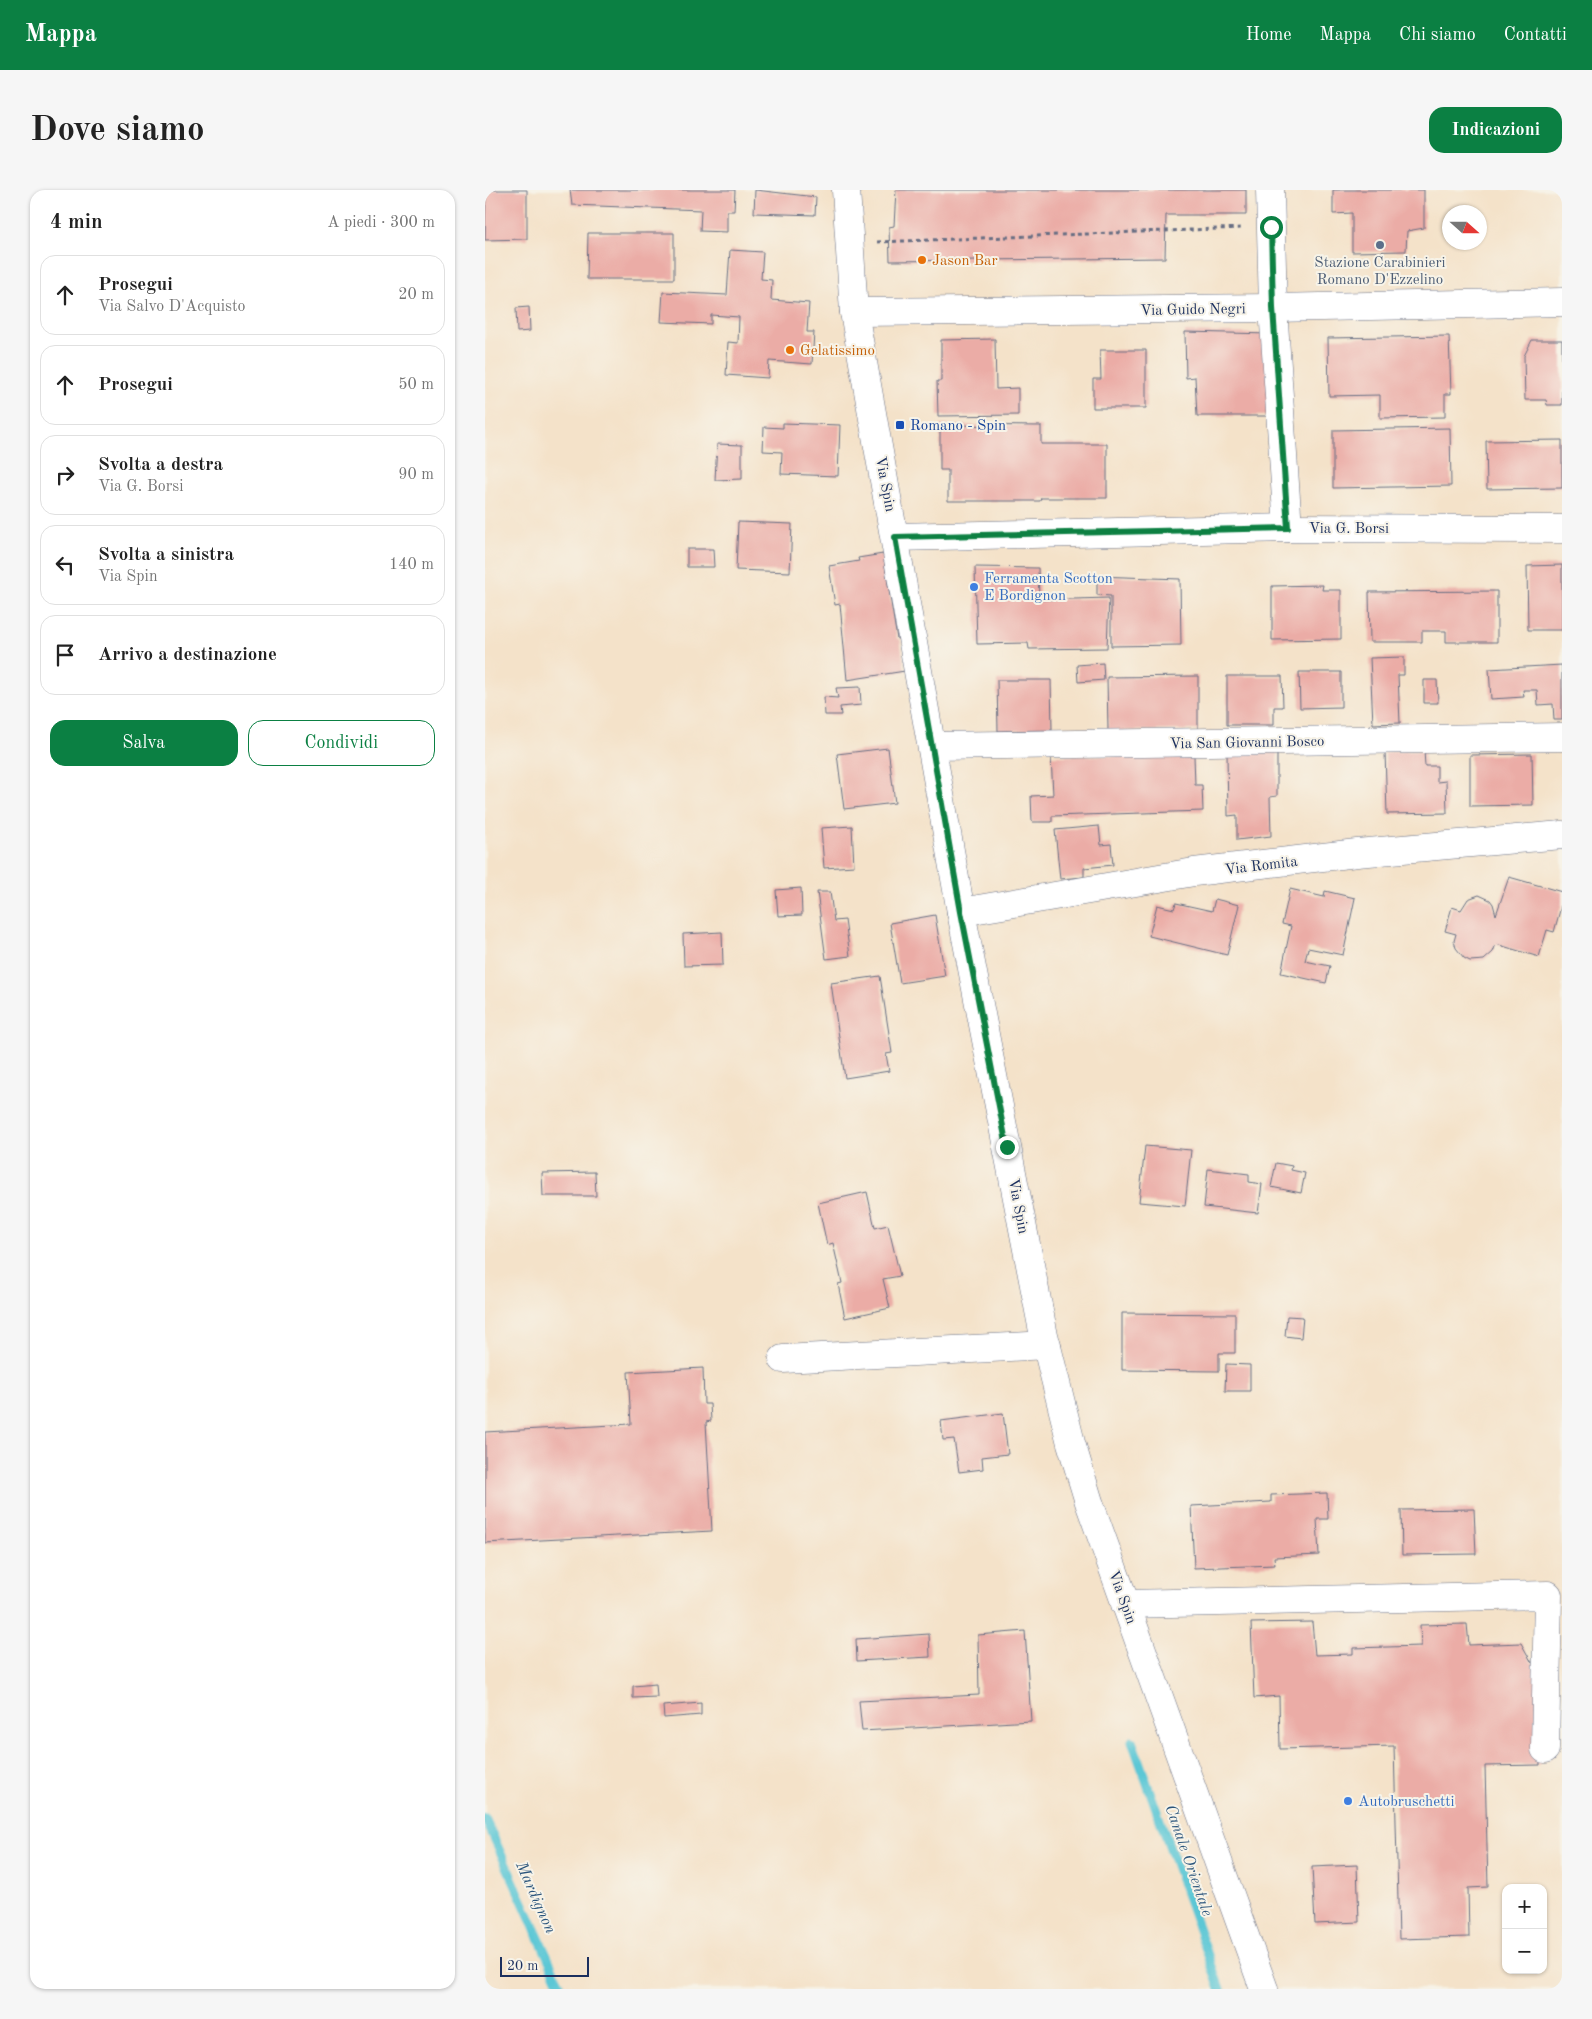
<!DOCTYPE html>
<html lang="it">
<head>
<meta charset="utf-8">
<style>
  :root { --surface:#fff; --page:#f6f6f6; --text:#222; --muted:#767676; --line:#e0e0e0; --accent:#0b8043 }
  body { margin:0; font-family:"Old Standard TT",serif; background:var(--page); color:var(--text) }
  .controls { position:absolute; right:15px; bottom:15px; display:grid; overflow:hidden; border-radius:10px; box-shadow:0 1px 4px #0004 }
  .controls button { width:45px; height:45px; display:grid; place-items:center; padding:0; border:0; border-bottom:1px solid var(--line); background:var(--surface); color:var(--text); font:25px sans-serif }
  .compass { position:absolute; left:957px; top:15px; width:45px; height:45px; border-radius:50%; background:var(--surface); box-shadow:0 1px 4px #0004; rotate:111deg }
  .scale { position:absolute; left:15px; bottom:12px; width:89px; box-sizing:border-box; padding-left:5px; border:2px solid #1b2f5e; border-top:0; font-size:14px; line-height:18px; white-space:nowrap; color:#1b2f5e; -webkit-text-stroke:4px #f7f3e8; paint-order:stroke }
  .stop { position:absolute; width:15px; height:15px; margin:-11px; border:4px solid #0b8043; border-radius:50%; background:#fff }
  .stop.end { background:#0b8043; border-color:#fff; box-shadow:0 1px 5px #0008 }
  .list { margin:0; padding:0; list-style:none }
  h2 { display:flex; justify-content:space-between; align-items:center; height:65px; margin:0; padding:0 20px; font-size:21px }
  h2 small { font-size:16px; font-weight:400; color:var(--muted) }
  .list li { display:grid; grid-template-columns:32px 1fr auto; gap:15px; align-items:center; box-sizing:border-box; height:80px; margin:0 10px 10px; padding:0 10px; border:1px solid var(--line); border-radius:15px }
  .list b { display:block; font-size:19px; white-space:nowrap }
  .list p { margin:0; font-size:16px; white-space:nowrap; color:var(--muted) }
  .list em { font-size:16px; font-style:normal; color:var(--muted) }
  .actions { display:flex; gap:10px; padding:15px 20px }
  .actions a { flex:1; padding:11px 0; border:1px solid var(--accent); border-radius:15px; text-align:center; font-size:18px; color:var(--accent) }
  .actions .main { background:var(--accent); color:#fff }
  .icon { flex:none; width:28px; height:28px; fill:none; stroke:currentColor; stroke-width:2; stroke-linecap:round; stroke-linejoin:round }
  .map { position:relative; flex:none; width:1077px; height:1799px; overflow:hidden; border-radius:15px }
  header { display:flex; align-items:center; gap:30px; box-sizing:border-box; height:70px; padding:0 25px; background:var(--accent); color:#fff }
  header strong { font-size:24px }
  nav { display:flex; gap:28px; margin-inline-start:auto; font-size:18px }
  .intro { display:flex; align-items:center; justify-content:space-between; box-sizing:border-box; height:120px; padding:0 30px }
  h1 { margin:0; font-size:35px }
  .button { padding:12px 22px; border-radius:15px; background:var(--accent); color:#fff; font-size:18px; font-weight:700 }
  main { display:flex; gap:30px; padding:0 30px }
  aside { flex:1; background:var(--surface); border-radius:15px; box-shadow:0 1px 4px #0004 }
  .map>svg:first-child { display:block }
  .lines { fill:none; stroke-linecap:round; stroke-linejoin:round }
  .stream { stroke:#5cc7d5; stroke-width:9 }
  .building { fill:#ebaca6 }
  .minor-casing { stroke:#676e83; stroke-width:29 }
  .major-casing { stroke:#676e83; stroke-width:29 }
  .path { stroke:#676e83; stroke-width:3; stroke-dasharray:4 4; stroke-linecap:butt }
  .minor { stroke:#fff; stroke-width:28 }
  .major { stroke:#fff; stroke-width:28 }
  .route { stroke:#0b8043; stroke-width:6 }
  .service-dot { fill:#5c6f8a; stroke:#f7f3e8; stroke-width:2 }
  .food-dot { fill:#e8710a; stroke:#f7f3e8; stroke-width:2 }
  .transit-dot { fill:#1a4fb4; stroke:#f7f3e8; stroke-width:2 }
  .shop-dot { fill:#3f7fe0; stroke:#f7f3e8; stroke-width:2 }
  .labels { text-anchor:middle; stroke-width:4; stroke-linejoin:round; paint-order:stroke }
  .food-label { font-size:15px; fill:#c56008; stroke:#f7f3e8; text-anchor:start }
  .service-label { font-size:15px; fill:#4e5e75; stroke:#f7f3e8 }
  .street-label { font-size:15px; fill:#1b2f5e; stroke:#f7f3e8 }
  .transit-label { font-size:15px; fill:#164399; stroke:#f7f3e8; text-anchor:start }
  .shop-label { font-size:15px; fill:#366cbe; stroke:#f7f3e8; text-anchor:start }
  .water-label { font-size:16px; font-style:italic; fill:#2b557c; stroke:#f7f3e8 }
</style>
</head>
<body>
<header>
<strong>Mappa</strong>
<nav><a>Home</a><a>Mappa</a><a>Chi siamo</a><a>Contatti</a></nav>
</header>
<div class="intro"><h1>Dove siamo</h1><a class="button">Indicazioni</a></div>
<main>
<aside>
<h2>4 min<small>A piedi · 300 m</small></h2>
<ul class="list">
<li><svg class="icon" aria-label="ahead" viewBox="0 0 24 24"><path d="M12 20V5M6 11l6-6 6 6"/></svg><div><b>Prosegui</b><p>Via Salvo D'Acquisto</p></div><em>20 m</em></li>
<li><svg class="icon" aria-label="ahead" viewBox="0 0 24 24"><path d="M12 20V5M6 11l6-6 6 6"/></svg><div><b>Prosegui</b></div><em>50 m</em></li>
<li><svg class="icon" aria-label="right" viewBox="0 0 24 24"><path d="M7 20v-9h11M14 6l5 5-5 5"/></svg><div><b>Svolta a destra</b><p>Via G. Borsi</p></div><em>90 m</em></li>
<li><svg class="icon" aria-label="left" viewBox="0 0 24 24"><path d="M17 20v-9H6M10 6l-5 5 5 5"/></svg><div><b>Svolta a sinistra</b><p>Via Spin</p></div><em>140 m</em></li>
<li><svg class="icon" aria-label="arrive" viewBox="0 0 24 24"><path d="M6 21V4h12l-3 4 3 4H6"/></svg><div><b>Arrivo a destinazione</b></div></li>
</ul>
<div class="actions"><a class="main">Salva</a><a>Condividi</a></div>
</aside>
<div class="map">
<svg width="1077" height="1799" viewBox="0 0 1077 1799">
  <rect width="100%" height="100%" fill="#f7f3e8"/>
  <filter id="ink" filterUnits="userSpaceOnUse"><feTurbulence type="fractalNoise" baseFrequency=".02" numOctaves="2"/><feDisplacementMap in="SourceGraphic" scale="10" xChannelSelector="R" yChannelSelector="G"/><feConvolveMatrix kernelMatrix="1 2 1 2 8 2 1 2 1" color-interpolation-filters="sRGB"/></filter>
  <filter id="wash" filterUnits="userSpaceOnUse"><feTurbulence type="fractalNoise" baseFrequency=".0096" numOctaves="4" result="noise"/><feDisplacementMap in="SourceGraphic" scale="20" xChannelSelector="R" yChannelSelector="G"/><feGaussianBlur stdDeviation="1.12" result="paint"/><feColorMatrix in="noise" values="0 0 0 0 0 0 0 0 0 0 0 0 0 0 0 0 0 1.4 0 .05"/><feComposite in="paint" operator="in"/></filter>
  <g filter="url(#wash)">
    <rect width="100%" height="100%" fill="#f4e2c9"/>
    <g class="lines">
      <g class="stream">
        <polyline points="647,1551 735,1799"/>
        <polyline points="0,1628 77,1799"/>
      </g>
    </g>
    <g id="blocks">
      <g class="building">
        <polygon points="1,0 42,0 42,49 0,50"/>
        <polygon points="85,0 250,0 249,21 242,21 242,42 215,41 216,20 87,15"/>
        <polygon points="270,0 331,7 330,25 269,23"/>
        <polygon points="411,0 761,0 761,25 681,25 680,68 405,71 404,37 409,36"/>
        <polygon points="848,0 939,0 939,38 922,41 921,61 867,62 867,23 848,24"/>
        <polygon points="103,43 189,43 189,89 102,89"/>
        <polygon points="245,60 278,62 276,89 287,90 286,110 324,113 322,142 329,142 327,174 284,171 283,188 241,185 243,152 253,153 254,127 226,125 226,134 176,132 178,102 242,105"/>
        <polygon points="44,117 45,141 32,142 31,118"/>
        <polygon points="700,142 785,144 789,226 712,226 710,187 701,188"/>
        <polygon points="964,146 966,204 960,204 960,227 895,228 895,205 844,206 843,148"/>
        <polygon points="510,149 511,199 533,198 533,225 453,226 452,191 456,191 456,150"/>
        <polygon points="1047,150 1077,150 1077,215 1062,215 1061,210 1040,210 1039,166"/>
        <polygon points="615,160 661,160 661,218 608,218 608,189 616,189"/>
        <polygon points="298,233 355,235 353,286 296,284 297,262 278,261 279,237 298,238"/>
        <polygon points="455,235 556,236 556,254 622,254 622,308 556,308 555,311 463,311 463,280 455,280"/>
        <polygon points="965,238 966,296 848,298 848,240"/>
        <polygon points="1077,250 1077,298 1002,299 1001,251"/>
        <polygon points="232,254 257,255 257,289 230,290"/>
        <polygon points="253,332 307,334 305,382 251,380"/>
        <polygon points="202,359 228,359 229,377 202,377"/>
        <polygon points="398,364 412,449 415,449 420,481 362,490 355,414 350,415 344,376 374,371 373,368"/>
        <polygon points="1077,375 1077,440 1043,440 1042,376"/>
        <polygon points="490,377 553,378 554,410 624,408 622,458 544,459 543,453 492,454"/>
        <polygon points="612,386 695,389 696,455 626,456 626,406 612,405"/>
        <polygon points="838,395 837,400 856,400 856,449 787,450 787,396"/>
        <polygon points="1012,401 1012,452 961,452 961,441 937,441 937,452 885,452 884,402"/>
        <polygon points="919,467 919,485 913,485 915,533 888,534 885,468"/>
        <polygon points="618,473 619,490 593,492 592,475"/>
        <polygon points="1077,475 1077,530 1069,530 1068,514 1053,515 1052,500 1038,500 1039,507 1006,509 1004,479"/>
        <polygon points="814,482 856,482 856,517 815,518"/>
        <polygon points="713,486 713,540 623,541 622,487"/>
        <polygon points="742,486 797,486 798,517 789,517 789,535 742,535"/>
        <polygon points="512,490 566,490 567,540 513,541"/>
        <polygon points="939,490 952,490 953,513 939,513"/>
        <polygon points="375,497 376,515 355,517 356,525 340,525 339,507 353,508 351,498"/>
        <polygon points="403,558 410,613 359,619 352,564"/>
        <polygon points="939,561 940,576 952,576 952,592 961,591 962,623 902,624 900,562"/>
        <polygon points="792,562 792,606 785,607 786,646 752,650 752,625 743,626 742,563"/>
        <polygon points="1047,564 1048,615 985,616 985,565"/>
        <polygon points="566,566 709,566 710,595 717,595 718,621 567,626 567,632 547,632 546,606 568,605"/>
        <polygon points="367,636 369,676 339,678 336,638"/>
        <polygon points="614,636 616,655 626,654 628,675 599,678 599,687 575,689 570,640"/>
        <polygon points="1024,687 1077,702 1077,713 1069,742 1062,740 1054,767 1011,754 1008,762 999,770 985,771 979,768 971,758 969,751 971,744 960,741 967,717 976,720 983,709 994,705 1005,710 1008,714 1011,725"/>
        <polygon points="316,698 317,725 293,726 291,700"/>
        <polygon points="805,699 839,707 840,701 870,708 858,765 823,758 820,771 845,776 841,793 796,783 806,736 797,734"/>
        <polygon points="332,702 345,702 349,731 360,730 365,766 341,769"/>
        <polygon points="730,709 754,715 742,765 664,746 672,715 689,719 691,713 727,721"/>
        <polygon points="450,725 460,786 415,793 405,733"/>
        <polygon points="237,742 238,775 199,776 198,744"/>
        <polygon points="395,786 407,863 401,864 404,881 360,888 346,793"/>
        <polygon points="660,956 706,960 700,1016 654,1012"/>
        <polygon points="791,973 807,976 806,980 820,983 816,1003 786,997"/>
        <polygon points="723,979 764,984 764,992 777,994 773,1023 719,1017"/>
        <polygon points="110,982 111,1006 58,1006 57,983"/>
        <polygon points="382,1002 390,1038 403,1035 415,1086 398,1089 405,1118 360,1128 353,1094 357,1093 348,1053 342,1055 333,1013"/>
        <polygon points="637,1123 750,1124 750,1163 734,1163 734,1181 637,1180"/>
        <polygon points="802,1126 818,1127 816,1148 800,1146"/>
        <polygon points="741,1174 765,1175 765,1201 740,1201"/>
        <polygon points="218,1178 219,1214 225,1214 226,1231 221,1232 227,1341 0,1353 0,1242 146,1234 143,1182"/>
        <polygon points="518,1223 523,1264 497,1267 498,1279 474,1282 469,1249 458,1250 456,1231"/>
        <polygon points="842,1303 843,1329 832,1329 834,1365 789,1367 790,1375 709,1378 706,1316 786,1312 786,1305"/>
        <polygon points="989,1319 991,1364 917,1365 916,1320"/>
        <polygon points="827,1432 830,1465 868,1464 868,1458 936,1456 935,1435 982,1434 984,1455 1036,1453 1047,1473 1053,1473 1055,1575 1000,1576 1003,1697 983,1698 984,1747 914,1749 909,1556 795,1559 794,1506 769,1508 766,1433"/>
        <polygon points="540,1441 546,1531 377,1541 374,1511 494,1505 493,1445"/>
        <polygon points="444,1444 445,1467 372,1471 371,1449"/>
        <polygon points="171,1494 172,1507 148,1508 148,1496"/>
        <polygon points="216,1513 216,1525 179,1528 178,1516"/>
        <polygon points="872,1675 874,1732 830,1734 827,1677"/>
      </g>
    </g>
  </g>
  <g filter="url(#ink)">
    <use href="#blocks" fill-opacity="0" stroke="#676e83" stroke-width="1"/>
    <g class="lines">
      <defs>
        <g id="minor">
          <polyline points="785,0 788,118 803,338"/>
          <polyline points="369,122 788,118 1077,112"/>
          <polyline points="411,347 803,338 1077,339"/>
          <polyline points="447,556 1077,547"/>
          <polyline points="476,722 709,682 872,663 1077,645"/>
          <polyline points="298,1169 562,1155"/>
          <polyline points="640,1414 1063,1405 1060,1559"/>
        </g>
        <polyline id="major" points="361,0 369,122 476,722 558,1141 586,1253 604,1312 779,1799"/>
      </defs>
      <use href="#minor" class="minor-casing"/>
      <use href="#major" class="major-casing"/>
      <polyline class="path" points="392,52 758,38"/>
      <use href="#minor" class="minor"/>
      <use href="#major" class="major"/>
    </g>
  </g>
  <g class="lines" filter="url(#ink)">
    <polyline class="route" points="522,957 476,722 410,347 803,338 788,118 786,37"/>
  </g>
  <circle class="service-dot" cx="895" cy="55" r="5"/>
  <g class="food-dot">
    <circle cx="437" cy="70" r="5"/>
    <circle cx="305" cy="160" r="5"/>
  </g>
  <rect class="transit-dot" x="410" y="230" width="10" height="10" rx="2.5"/>
  <g class="shop-dot">
    <circle cx="489" cy="397" r="5"/>
    <circle cx="863" cy="1611" r="5"/>
  </g>
  <g class="labels">
    <g class="food-label">
      <text x="447" y="75">Jason Bar</text>
      <text x="315" y="165">Gelatissimo</text>
    </g>
    <g class="service-label">
      <text x="895" y="77">Stazione Carabinieri<tspan x="895" dy="17">Romano D'Ezzelino</tspan></text>
    </g>
    <g class="street-label">
      <text transform="translate(708 119) rotate(-1)" y="5">Via Guido Negri</text>
      <text transform="translate(401 294) rotate(79)" y="5">Via Spin</text>
      <text x="864" y="343">Via G. Borsi</text>
      <text transform="translate(762 552) rotate(-1)" y="5">Via San Giovanni Bosco</text>
      <text transform="translate(776 675) rotate(-7)" y="5">Via Romita</text>
      <text transform="translate(534 1016) rotate(79)" y="5">Via Spin</text>
      <text transform="translate(638 1407) rotate(70)" y="5">Via Spin</text>
    </g>
    <g class="transit-label">
      <text x="425" y="240">Romano - Spin</text>
    </g>
    <g class="shop-label">
      <text x="499" y="393">Ferramenta Scotton<tspan x="499" dy="17">E Bordignon</tspan></text>
      <text x="873" y="1616">Autobruschetti</text>
    </g>
    <g class="water-label">
      <text transform="translate(705 1670) rotate(71)" y="6">Canale Orientale</text>
      <text transform="translate(52 1707) rotate(66)" y="6">Mardignon</text>
    </g>
  </g>
</svg>
<div class="controls">
<button>+</button>
<button>−</button>
</div>
<svg class="compass" viewBox="-18 -18 36 36"><path d="M0-13l5 13h-10z" fill="#e53935"/><path d="M0 13l5-13h-10z" fill="#767676"/></svg>
<div class="scale">20 m</div>
<div class="stop" style="left:786px;top:37px"></div>
<div class="stop end" style="left:522px;top:957px"></div>
</div>
</main>
</body>
</html>
